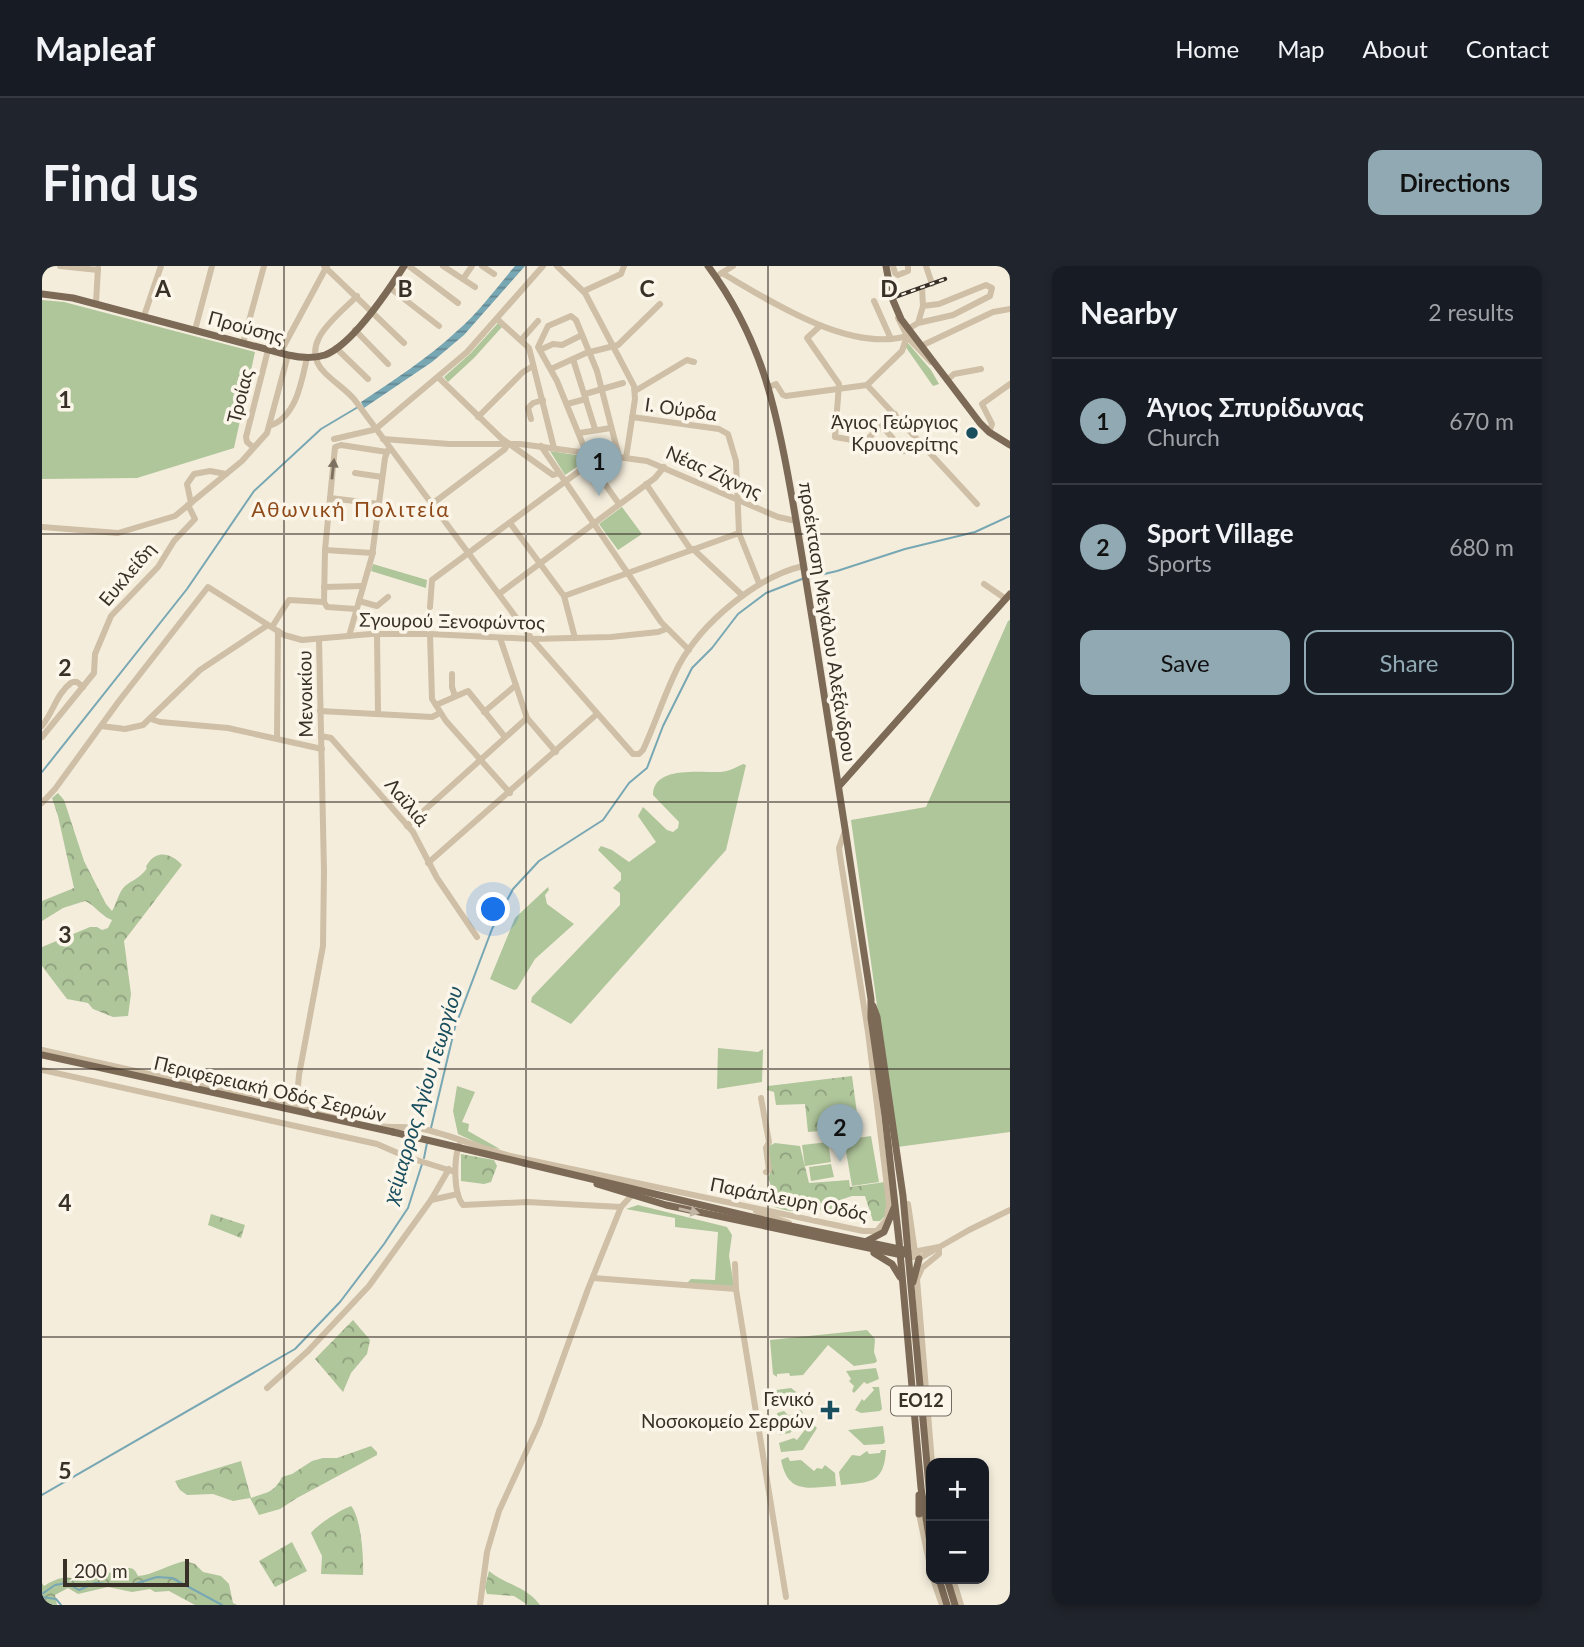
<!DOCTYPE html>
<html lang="en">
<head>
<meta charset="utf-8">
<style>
  :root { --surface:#171b24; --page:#20242c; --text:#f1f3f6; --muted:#9ea1a6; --line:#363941; --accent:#90a9b2 }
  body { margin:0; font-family:Lato,sans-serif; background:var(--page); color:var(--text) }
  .controls { position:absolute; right:21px; bottom:21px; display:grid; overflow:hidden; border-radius:14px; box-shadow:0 4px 10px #0003 }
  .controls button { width:63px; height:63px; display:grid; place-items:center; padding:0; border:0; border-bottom:2px solid var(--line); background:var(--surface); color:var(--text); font:35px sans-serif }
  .scale { position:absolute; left:21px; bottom:18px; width:126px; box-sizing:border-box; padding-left:7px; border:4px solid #393028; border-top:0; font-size:19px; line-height:24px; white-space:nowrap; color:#393028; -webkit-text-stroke:5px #fbf6e9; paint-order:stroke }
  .you { position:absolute; left:452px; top:644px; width:24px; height:24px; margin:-18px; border:5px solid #fff; border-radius:50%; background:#1a73e8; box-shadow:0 0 0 10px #1a73e833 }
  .badge { display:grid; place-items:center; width:46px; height:46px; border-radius:50%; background:var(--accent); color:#111; font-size:23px; font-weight:700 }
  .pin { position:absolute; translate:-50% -58px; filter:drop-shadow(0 2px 4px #0008) }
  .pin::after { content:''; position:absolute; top:37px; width:24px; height:21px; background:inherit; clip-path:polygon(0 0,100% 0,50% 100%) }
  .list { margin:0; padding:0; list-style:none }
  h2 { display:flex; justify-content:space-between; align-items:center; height:91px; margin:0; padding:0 28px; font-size:30px }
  h2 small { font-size:23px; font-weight:400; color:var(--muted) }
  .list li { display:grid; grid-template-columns:46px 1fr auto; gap:21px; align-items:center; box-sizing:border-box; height:126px; padding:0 28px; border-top:2px solid var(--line) }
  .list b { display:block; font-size:26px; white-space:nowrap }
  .list p { margin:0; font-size:23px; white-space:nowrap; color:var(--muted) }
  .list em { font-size:23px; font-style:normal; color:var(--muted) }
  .actions { display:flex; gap:14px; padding:21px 28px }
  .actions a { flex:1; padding:16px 0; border:2px solid var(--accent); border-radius:14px; text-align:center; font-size:24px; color:var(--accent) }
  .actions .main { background:var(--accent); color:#111 }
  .map { position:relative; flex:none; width:968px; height:1339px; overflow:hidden; border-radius:14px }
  header { display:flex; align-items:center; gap:42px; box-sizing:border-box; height:98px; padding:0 35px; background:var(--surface); border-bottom:2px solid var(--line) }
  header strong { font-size:33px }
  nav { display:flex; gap:38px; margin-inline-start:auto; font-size:24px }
  .intro { display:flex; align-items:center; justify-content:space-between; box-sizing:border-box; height:168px; padding:0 42px }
  h1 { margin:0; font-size:49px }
  .button { padding:18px 32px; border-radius:14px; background:var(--accent); color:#111; font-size:24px; font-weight:700 }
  main { display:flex; gap:42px; padding:0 42px }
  aside { flex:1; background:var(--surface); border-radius:14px; box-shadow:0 4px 10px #0003 }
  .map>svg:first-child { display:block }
  .green { fill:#afc59a }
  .forest { fill:url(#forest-crowns) }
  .water { fill:url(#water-rules) }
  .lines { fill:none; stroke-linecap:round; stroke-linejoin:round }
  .stream { stroke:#78a7b4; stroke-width:2 }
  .minor { stroke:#cebfa6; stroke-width:6 }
  .major { stroke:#7c6a57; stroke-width:7 }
  .rail-casing { stroke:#393028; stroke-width:4.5 }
  .rail { stroke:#fbf6e9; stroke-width:2; stroke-dasharray:5; stroke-linecap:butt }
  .major-bridge { stroke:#7c6a57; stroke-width:7 }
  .oneway { fill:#7c7061 }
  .oneway2 { fill:#c2b7a7 }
  .grid { fill:none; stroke:#393028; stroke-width:2; stroke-opacity:0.55 }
  .poi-dot { fill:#194e5e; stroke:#fbf6e9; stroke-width:2.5 }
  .labels { text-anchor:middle; stroke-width:7; stroke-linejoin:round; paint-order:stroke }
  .shield { fill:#fbf6e9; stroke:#736b62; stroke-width:2 }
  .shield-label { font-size:18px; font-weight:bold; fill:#393028 }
  .street-label { font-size:19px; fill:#393028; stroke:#fbf6e9 }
  .poi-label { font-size:19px; fill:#393028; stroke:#fbf6e9; text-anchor:end }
  .neighbourhood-label { font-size:21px; letter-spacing:2px; fill:#8f4a1a; stroke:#fbf6e9 }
  .water-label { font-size:21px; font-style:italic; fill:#194e5e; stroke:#fbf6e9 }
  .grid-label { font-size:23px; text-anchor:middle; font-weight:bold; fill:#393028; stroke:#fbf6e9; stroke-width:7; stroke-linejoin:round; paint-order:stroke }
</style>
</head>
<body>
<header>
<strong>Mapleaf</strong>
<nav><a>Home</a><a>Map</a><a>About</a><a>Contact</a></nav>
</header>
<div class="intro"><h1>Find us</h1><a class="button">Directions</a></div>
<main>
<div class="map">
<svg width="968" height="1339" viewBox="0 0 968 1339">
  <defs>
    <pattern id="forest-crowns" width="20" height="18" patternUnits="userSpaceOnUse" patternTransform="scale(1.75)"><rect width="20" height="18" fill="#afc59a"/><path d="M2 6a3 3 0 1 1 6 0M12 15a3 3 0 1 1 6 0" fill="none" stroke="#8fa07e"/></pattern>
    <pattern id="water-rules" width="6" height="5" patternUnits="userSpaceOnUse" patternTransform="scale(1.75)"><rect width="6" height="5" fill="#78a7b4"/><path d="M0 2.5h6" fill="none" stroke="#638892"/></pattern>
  </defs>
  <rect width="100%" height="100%" fill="#f4eddc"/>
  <g class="green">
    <polygon points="0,34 22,36 213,86 192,182 95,212 0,213"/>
    <polygon points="456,57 460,61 432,92 406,116 402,111 429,87"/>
    <polygon points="865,76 889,104 897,118 891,120 863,80"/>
    <polygon points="508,185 547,191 548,192 523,209"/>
    <polygon points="580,241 600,268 576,284 557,258"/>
    <polygon points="331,298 385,314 384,322 329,305"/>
    <polygon points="968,354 968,866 855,881 809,554 884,541 966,355"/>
    <path d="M701,498L704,499L684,584L529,758L489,736L490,731L578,639V627L571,622L579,614V607L556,584L559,580L570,584L587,596L614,576L596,550L601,541L625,564L631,566L636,562L637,556L611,529C611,499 660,507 679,506C687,505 693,502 701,498Z"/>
    <polygon points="506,621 507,624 503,629 505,638 532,658 493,693 475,723 472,724 448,713 473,652"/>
    <polygon points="676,782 716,786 721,783 720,816 675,823"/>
    <polygon points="415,820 433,826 420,856 427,858 426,865 458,883 444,881 416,868 411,845"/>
    <polygon points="829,870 837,916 810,920 802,874"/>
    <polygon points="786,876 789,896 763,900 760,879"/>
    <polygon points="789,898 792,911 769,915 767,901"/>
    <polygon points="596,939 685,961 690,969 687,990 692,1020 644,1018 649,1013 673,1014 676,966 633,961 633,952 584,943"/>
    <polygon points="825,1064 833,1073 832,1086 835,1095 833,1097 812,1100 786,1079 761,1109 748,1110 747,1107 735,1108 735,1111 731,1108 728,1074"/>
    <polygon points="834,1102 837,1113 825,1118 822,1116 812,1127 810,1125 812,1120 807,1115 809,1113 804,1105"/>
    <polygon points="830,1121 837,1121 840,1143 838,1145 819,1147 813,1144 820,1133 822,1135 832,1124"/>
    <polygon points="749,1122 761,1131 741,1131 741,1134 736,1135 734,1124"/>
    <polygon points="759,1144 761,1147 756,1152 757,1157 748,1167 737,1169 735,1147 742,1145 746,1149 756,1148 756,1145"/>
    <polygon points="769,1156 775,1162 761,1184 739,1186 737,1177 752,1172 755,1174"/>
    <polygon points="841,1160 843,1176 841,1178 822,1179 806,1164"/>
    <path d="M839,1184H844C842,1218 828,1216 799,1219L797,1206L810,1189L818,1190L825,1185L827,1188L838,1187Z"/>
    <path d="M746,1191L748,1195L759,1194L772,1205L775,1202L780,1203L783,1199L793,1207L794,1220C765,1222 746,1228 739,1194Z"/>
  </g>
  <g class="forest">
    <path d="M16,527L22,534L42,595L64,638L70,645C75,637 76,627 83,620C89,615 97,612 102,606C109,598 100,605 107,596C117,583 131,589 140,599L82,675L89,728L86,750L71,751L51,743L46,737L25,733L0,700V681L48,661H55L60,664L66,662L70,654C59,650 54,640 43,635L21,642L0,655V635L32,622L16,550L10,532Z"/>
    <polygon points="810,810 817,862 766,866 763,838 734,839 732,826 725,824 726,820"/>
    <path d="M733,877L758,880L767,917L807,914L808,921L843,916L845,948L838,955H831L823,930H810L795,935L788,949C767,937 768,944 749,945C744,945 737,942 732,941L728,929L731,925L726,912C732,901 724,891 727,880Z"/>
    <polygon points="419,888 452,894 455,900 449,916 442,918 419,915"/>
    <polygon points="169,948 203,959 199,972 166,959"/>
    <polygon points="311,1054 328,1074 325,1088 309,1107 301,1126 273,1093"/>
    <path d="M329,1180L335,1186V1189L255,1232L238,1243L217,1249L208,1232L191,1235L171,1228L145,1229L138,1224L133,1215L199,1195L209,1232C225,1226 232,1227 240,1211L250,1208L270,1195L281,1192H295Z"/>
    <path d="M309,1240C319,1251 322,1292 321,1309L279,1308L280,1290L269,1267C275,1259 298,1244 309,1240Z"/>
    <polygon points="250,1276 265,1305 233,1321 217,1295"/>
    <path d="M143,1295L153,1298L161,1306L179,1310L187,1318L191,1337L195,1339H153L127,1325L113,1326L108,1323L90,1326L66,1321L36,1328L26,1322L13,1329L15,1339H0V1317L2,1320C10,1315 20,1310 29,1312C35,1313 38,1316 45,1314C54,1312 81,1301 88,1302C93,1303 94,1306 96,1310C111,1309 128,1298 143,1295Z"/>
    <path d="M447,1305C466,1320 484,1320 498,1339H486L472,1330L445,1328L443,1321Z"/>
  </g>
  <path class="water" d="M473,0H483L422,69L390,96L322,142L319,136C352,114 386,92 415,65C437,46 454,22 473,0Z"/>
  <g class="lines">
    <g class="stream">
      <polyline points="765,312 795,305 863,283 933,266 968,250"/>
      <polyline points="0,506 145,323 212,225 279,163 316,141"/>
      <polyline points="389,862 413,761 450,663 471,623 497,595 561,554 587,517 605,502 621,460 650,402 670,382 696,348 724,327 760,313"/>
      <polyline points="382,892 385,877"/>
      <polyline points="0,1229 253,1083 298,1036 342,978 366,942 380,898"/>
      <polyline points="0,1328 13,1319 25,1317 37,1324 53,1317 86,1320 115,1311 130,1312 180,1339"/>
      <polyline points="0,1331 14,1333 19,1339"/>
    </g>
    <g class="minor">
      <polyline points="18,0 56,4"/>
      <polyline points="282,0 362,77"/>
      <polyline points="367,0 416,37"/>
      <polyline points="401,0 433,21"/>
      <polyline points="440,0 452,8"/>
      <polyline points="515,0 543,27 592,120 593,133 584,192"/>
      <polyline points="851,0 853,7 856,9 866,5 866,0"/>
      <polyline points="884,0 890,18"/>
      <path d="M680,7C728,35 807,87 865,70"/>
      <polyline points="678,8 691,0"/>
      <polyline points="421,13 430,0"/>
      <polyline points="348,22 397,60"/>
      <polyline points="880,22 881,40"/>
      <polyline points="542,25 579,8 582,0"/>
      <path d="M315,30C296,50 254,78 283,107C292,116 303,123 312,133L490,373L591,488H597L601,484C614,456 623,426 637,399C660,357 714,311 761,300"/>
      <polyline points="832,35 849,73"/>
      <polyline points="54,37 56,2"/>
      <polyline points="102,50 119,0"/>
      <polyline points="856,52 866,72 889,96"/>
      <polyline points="455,53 487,82 512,182"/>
      <polyline points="778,60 765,72 797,118 793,171 822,176 853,148"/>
      <polyline points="866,63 876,57 881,40 897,38 944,19 950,22 948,30 911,49 876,57"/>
      <polyline points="153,64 170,0"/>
      <polyline points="313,64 346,98"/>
      <polyline points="479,74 496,55"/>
      <polyline points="201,77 222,0"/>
      <polyline points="879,80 951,46 968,43"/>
      <polyline points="294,82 326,113"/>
      <polyline points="498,84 511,78 520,79 540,69"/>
      <polyline points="238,87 285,0"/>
      <polyline points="531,93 553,163"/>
      <polyline points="509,103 544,87 576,79 618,38"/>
      <polyline points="396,111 459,172 511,209 517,207"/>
      <polyline points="905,114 912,108 939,103"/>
      <polyline points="825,119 935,238"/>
      <polyline points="727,121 734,118 741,129 744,130 825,119 860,85 865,70"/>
      <polyline points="593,125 645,94 652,96"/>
      <polyline points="543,128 581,117"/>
      <polyline points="525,138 544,133"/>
      <polyline points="436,151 481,106 491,100"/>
      <polyline points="590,151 677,163 686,168 694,195 697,267 717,317"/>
      <polyline points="489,153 486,142 491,137 501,134"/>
      <path d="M227,160C253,152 259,119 264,96"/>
      <polyline points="840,160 862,185"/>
      <polyline points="947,166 950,158 940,138 968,118"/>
      <polyline points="537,167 569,162"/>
      <polyline points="292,173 331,164 336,161 425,86 501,0"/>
      <polyline points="341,173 407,178 478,178 605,195 736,251 754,255"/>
      <polyline points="499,180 619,356 647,384"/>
      <polyline points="211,181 205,176 204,171 226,84"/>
      <polyline points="544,186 515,115 496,81 506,60 529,50 534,54 555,105 577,191"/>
      <polyline points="548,197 577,238"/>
      <polyline points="313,207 340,211"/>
      <polyline points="604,218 649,284"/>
      <polyline points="288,232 337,238"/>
      <polyline points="149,237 145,218 152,208 168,205 184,208"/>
      <polyline points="390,238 463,183 466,177"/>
      <polyline points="468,257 522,330 533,372"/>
      <polyline points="0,261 76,267 133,250 200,195 225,167 246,89"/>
      <polyline points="651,283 700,329"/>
      <polyline points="283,284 331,287"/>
      <polyline points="942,318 964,333"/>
      <polyline points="282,321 321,320"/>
      <polyline points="457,328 613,212 622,201"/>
      <polyline points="522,330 697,267"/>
      <polyline points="317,335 335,340 346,331"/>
      <polyline points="282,336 283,284 293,181 299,179 345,186"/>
      <polyline points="282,336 285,341 314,343"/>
      <polyline points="388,341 390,314 555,192 555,188"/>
      <polyline points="230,361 247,334 282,336"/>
      <polyline points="335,368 336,448"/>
      <polyline points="388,368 390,433 404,455 468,527"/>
      <polyline points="307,370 330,290 343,192 346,184"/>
      <polyline points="458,372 485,452 514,486"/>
      <polyline points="410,408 410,421 413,430"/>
      <polyline points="394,439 426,425 463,471"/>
      <polyline points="278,445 390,451 398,447"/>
      <polyline points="442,446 474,419"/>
      <polyline points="109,453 118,456 186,462 280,483"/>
      <path d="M0,460C12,445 14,428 30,416H35L41,421"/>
      <polyline points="59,460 83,463 101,459 158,404 226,359"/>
      <polyline points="279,470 289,472 371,566 395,612 435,671"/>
      <polyline points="0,471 52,407 53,388 69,350 116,301 132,275 153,253 146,239"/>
      <polyline points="235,472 236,365"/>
      <polyline points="0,537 13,523 77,435 166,321 242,369 260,374 329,368 388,368 490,373 569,371 616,366 624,363"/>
      <polyline points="365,560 485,452"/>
      <polyline points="386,597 555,448"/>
      <polyline points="0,784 312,854"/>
      <polyline points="0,804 335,878 365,891 413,906"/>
      <polyline points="719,832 727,876 724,882 727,904 724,906"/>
      <polyline points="254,841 257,809 281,680 282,605 277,373"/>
      <path d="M337,860C351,862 367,860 381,863C413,870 442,884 473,891L821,965H835L845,953L847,937L826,766L798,590L797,582L803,565"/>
      <path d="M417,879C412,893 411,927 421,939L485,936L579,941L589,930"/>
      <polyline points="389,934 416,928"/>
      <polyline points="866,938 873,986"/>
      <polyline points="714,945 747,957"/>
      <polyline points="871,986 897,981"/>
      <polyline points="866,991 880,991 927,964 968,944"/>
      <polyline points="693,998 694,1023 744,1331"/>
      <polyline points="551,1012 694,1023"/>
      <polyline points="225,1122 266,1085 327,1020 389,934 407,903"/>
      <polyline points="890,1197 875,1013 880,1002 897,988 897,981"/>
      <polyline points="877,1248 889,1305"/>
      <polyline points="891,1313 900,1339"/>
      <polyline points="911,1313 919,1339"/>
      <polyline points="438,1339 445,1286 457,1245 497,1158 546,1023 579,941"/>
    </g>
    <g class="major">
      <path d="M666,0C719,72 734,140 749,226C758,276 766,327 774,377C793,496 811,614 829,733V752L843,850L857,975L879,1222L889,1282"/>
      <polyline points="844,0 850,32 859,53 938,157 947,166 968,179"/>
      <path d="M0,28L31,32L246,89C259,92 271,93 283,89C311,78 346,25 362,0"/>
      <polyline points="798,519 968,328"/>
      <polyline points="831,740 835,751 861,930 889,1243"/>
      <polyline points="0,789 351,866"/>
      <polyline points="482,897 739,958 862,984"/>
      <polyline points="555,918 624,939 860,989"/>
      <polyline points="823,976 842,966 852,942"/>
      <polyline points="832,987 850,998 858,1011"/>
      <polyline points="871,1016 877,993"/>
      <polyline points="877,1229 877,1248"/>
      <polyline points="897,1313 905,1339"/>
      <polyline points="905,1313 913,1339"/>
    </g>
    <defs>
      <polyline id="rail" points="850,32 903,13"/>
    </defs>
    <use href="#rail" class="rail-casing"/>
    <use href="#rail" class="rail"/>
    <polyline class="major-bridge" points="351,866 482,897"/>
  </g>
  <defs><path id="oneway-solid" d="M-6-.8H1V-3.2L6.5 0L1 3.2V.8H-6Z" transform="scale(1.75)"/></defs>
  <use class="oneway" href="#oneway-solid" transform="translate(291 203) rotate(-84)"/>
  <use class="oneway2" href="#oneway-solid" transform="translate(647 945) rotate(13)"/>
  <path class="grid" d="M242,0V1339M484,0V1339M726,0V1339M0,268H968M0,536H968M0,803H968M0,1071H968"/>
  <g class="poi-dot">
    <circle cx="930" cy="167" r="7"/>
    <path d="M784.5 1133.5h7v7h7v7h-7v7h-7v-7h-7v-7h7z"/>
  </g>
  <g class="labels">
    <rect class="shield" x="849" y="1120.5" width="60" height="29" rx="5"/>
    <g class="shield-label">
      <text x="879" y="1141">ΕΟ12</text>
    </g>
    <g class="street-label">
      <text transform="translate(204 61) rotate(15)" y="7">Προύσης</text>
      <text transform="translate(198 130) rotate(-76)" y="7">Τροίας</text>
      <text transform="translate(639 143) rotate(8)" y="7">Ι. Ούρδα</text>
      <text transform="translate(672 206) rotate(24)" y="7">Νέας Ζίχνης</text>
      <text transform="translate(85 308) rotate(-50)" y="7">Ευκλείδη</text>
      <text transform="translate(410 355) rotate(1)" y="7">Σγουρού Ξενοφώντος</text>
      <text transform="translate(786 356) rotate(81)" y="7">προέκταση Μεγάλου Αλεξάνδρου</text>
      <text transform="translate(263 428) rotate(-91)" y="7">Μενοικίου</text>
      <text transform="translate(365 536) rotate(50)" y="7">Λαϊλιά</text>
      <text transform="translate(228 823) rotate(13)" y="7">Περιφερειακή Οδός Σερρών</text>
      <text transform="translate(747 933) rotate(11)" y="7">Παράπλευρη Οδός</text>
    </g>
    <g class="poi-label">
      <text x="916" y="163">Άγιος Γεώργιος<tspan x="916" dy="22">Κρυονερίτης</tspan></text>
      <text x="772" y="1140">Γενικό<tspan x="772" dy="22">Νοσοκομείο Σερρών</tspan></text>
    </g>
    <g class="neighbourhood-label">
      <text x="309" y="251">Αθωνική Πολιτεία</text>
    </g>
    <g class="water-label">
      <text transform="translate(381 829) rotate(-73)" y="7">χείμαρρος Αγίου Γεωργίου</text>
    </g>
  </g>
  <g class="grid-label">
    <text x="121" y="31">A</text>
    <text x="363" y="31">B</text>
    <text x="605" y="31">C</text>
    <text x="847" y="31">D</text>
    <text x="23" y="142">1</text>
    <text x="23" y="410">2</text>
    <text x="23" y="677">3</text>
    <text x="23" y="945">4</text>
    <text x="23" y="1213">5</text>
  </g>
</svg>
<div class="controls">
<button>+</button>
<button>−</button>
</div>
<div class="scale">200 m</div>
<div class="you"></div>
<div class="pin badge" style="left:557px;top:230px">1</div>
<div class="pin badge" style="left:798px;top:896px">2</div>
</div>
<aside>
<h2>Nearby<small>2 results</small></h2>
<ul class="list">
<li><span class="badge">1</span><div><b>Άγιος Σπυρίδωνας</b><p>Church</p></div><em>670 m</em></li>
<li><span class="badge">2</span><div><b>Sport Village</b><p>Sports</p></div><em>680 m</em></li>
</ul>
<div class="actions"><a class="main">Save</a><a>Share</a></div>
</aside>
</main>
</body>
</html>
